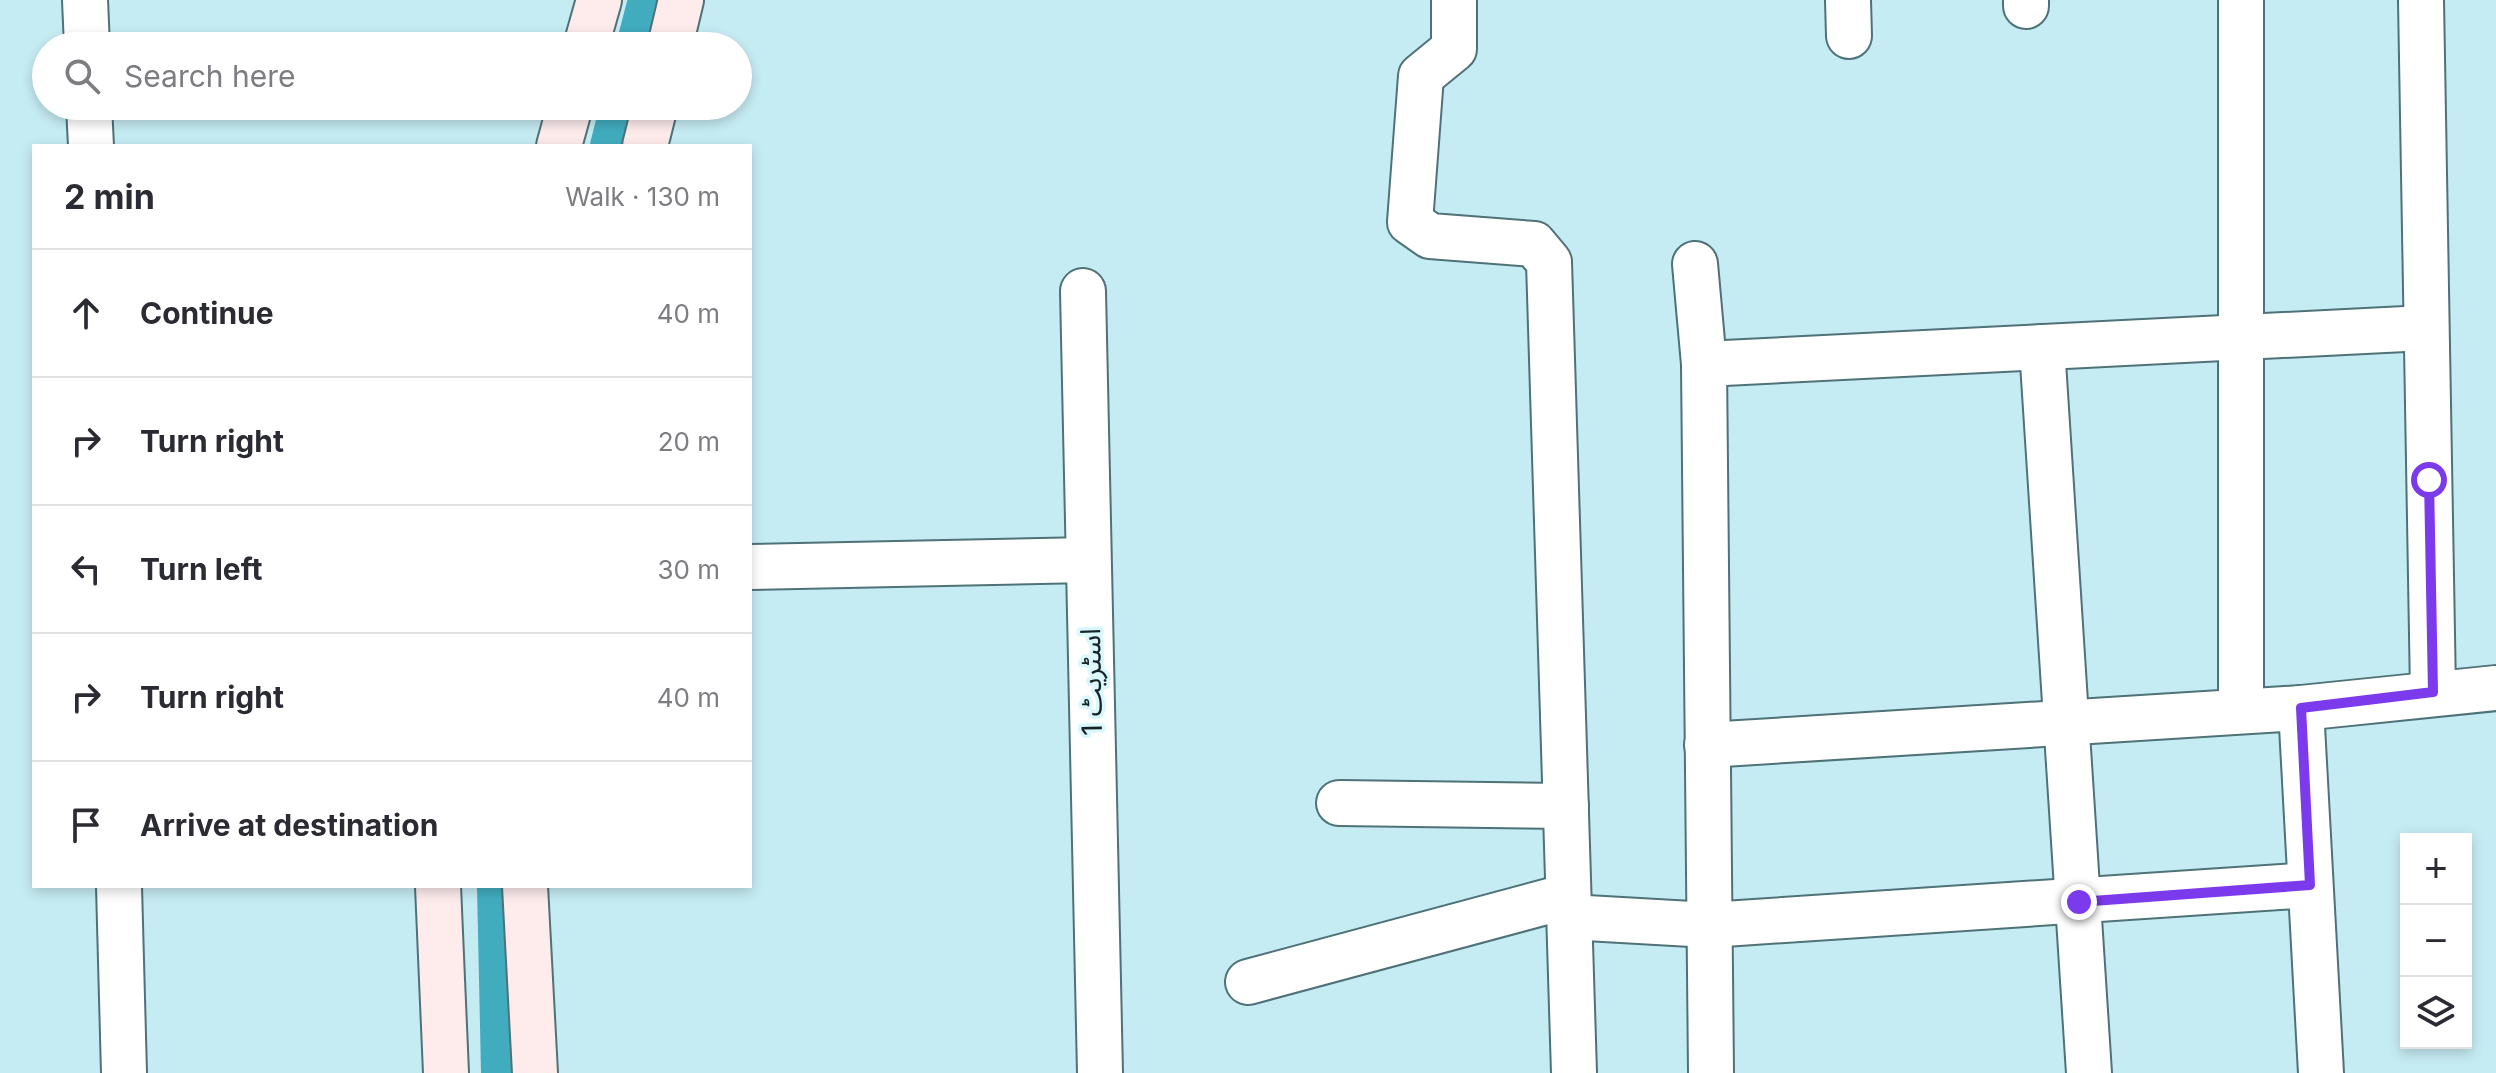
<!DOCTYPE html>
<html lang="en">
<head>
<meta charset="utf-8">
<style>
  :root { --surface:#fff; --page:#f2f2f3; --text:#2b2b33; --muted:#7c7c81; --line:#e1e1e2 }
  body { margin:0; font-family:Inter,"Noto Sans Arabic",sans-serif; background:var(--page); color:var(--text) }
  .controls { position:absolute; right:24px; bottom:24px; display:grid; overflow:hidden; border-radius:0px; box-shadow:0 4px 12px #0003 }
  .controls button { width:72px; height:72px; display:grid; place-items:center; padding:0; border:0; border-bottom:2px solid var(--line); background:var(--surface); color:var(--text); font:40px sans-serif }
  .stop { position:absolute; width:24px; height:24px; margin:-18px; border:6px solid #7c3aed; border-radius:50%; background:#fff }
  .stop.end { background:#7c3aed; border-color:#fff; box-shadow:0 2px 8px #0008 }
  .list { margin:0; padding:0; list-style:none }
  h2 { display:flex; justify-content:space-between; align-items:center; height:104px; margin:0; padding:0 32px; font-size:34px }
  h2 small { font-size:26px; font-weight:400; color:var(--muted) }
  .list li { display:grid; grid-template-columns:52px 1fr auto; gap:24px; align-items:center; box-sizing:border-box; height:128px; padding:0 32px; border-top:2px solid var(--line) }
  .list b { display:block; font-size:30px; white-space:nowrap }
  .list em { font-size:26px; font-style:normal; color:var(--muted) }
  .icon { flex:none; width:44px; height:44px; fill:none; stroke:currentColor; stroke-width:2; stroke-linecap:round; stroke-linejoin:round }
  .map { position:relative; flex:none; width:2496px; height:1073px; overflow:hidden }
  .search { position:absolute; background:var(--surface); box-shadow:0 4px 12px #0003; left:32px; top:32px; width:720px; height:88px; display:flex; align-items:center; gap:20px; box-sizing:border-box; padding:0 28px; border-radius:44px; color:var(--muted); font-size:30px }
  .panel { position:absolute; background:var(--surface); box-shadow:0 4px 12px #0003; left:32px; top:144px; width:720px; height:744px; border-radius:0px }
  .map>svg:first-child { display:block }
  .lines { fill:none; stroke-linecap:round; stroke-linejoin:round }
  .canal { stroke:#42acbf; stroke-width:40 }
  .minor-casing { stroke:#4f7178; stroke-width:48 }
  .secondary-casing { stroke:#4f7178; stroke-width:48 }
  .minor { stroke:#fff; stroke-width:44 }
  .secondary { stroke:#feeced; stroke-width:44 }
  .route { stroke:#7c3aed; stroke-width:10 }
  .labels { text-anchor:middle; stroke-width:7; stroke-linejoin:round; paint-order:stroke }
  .street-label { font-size:28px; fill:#152326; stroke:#d9f7fd }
</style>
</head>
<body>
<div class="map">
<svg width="2496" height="1073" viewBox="0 0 2496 1073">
  <rect width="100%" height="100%" fill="#c6ecf3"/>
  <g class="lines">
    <g class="canal">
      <polyline points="636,46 648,0"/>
      <polyline points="610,146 620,106"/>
      <polyline points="497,886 501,1073"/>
    </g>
    <defs>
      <g id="minor">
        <polyline points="85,0 87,46"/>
        <polyline points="1454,0 1454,49 1421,76 1410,222 1430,236 1534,244 1549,262 1574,1073"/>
        <polyline points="1848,0 1849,36"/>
        <polyline points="2026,0 2026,6"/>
        <polyline points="2241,0 2241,711"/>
        <polyline points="2421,0 2433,692"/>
        <polyline points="89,106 91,146"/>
        <polyline points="1695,264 1704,364 1711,1073"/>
        <polyline points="1083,291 1100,1073"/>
        <polyline points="2042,347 2089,1073"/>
        <polyline points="1704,364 2425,328"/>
        <polyline points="750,567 1088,560"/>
        <polyline points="2301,708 2496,688"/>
        <polyline points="1707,745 2301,708 2321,1073"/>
        <polyline points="1339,803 1566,806"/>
        <polyline points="119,886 124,1073"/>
        <polyline points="1569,917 1709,925 2310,885"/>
        <polyline points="1248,982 1568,896"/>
      </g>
      <g id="secondary">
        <polyline points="586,46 599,0"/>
        <polyline points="670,46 681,0"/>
        <polyline points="559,146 570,106"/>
        <polyline points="645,146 655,106"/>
        <polyline points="438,886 446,1073"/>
        <polyline points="525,886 535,1073"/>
      </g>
    </defs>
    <use href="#minor" class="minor-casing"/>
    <use href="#secondary" class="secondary-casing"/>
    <use href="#minor" class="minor"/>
    <use href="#secondary" class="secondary"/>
  </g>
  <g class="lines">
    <polyline class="route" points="2079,902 2310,885 2301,708 2433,692 2429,480"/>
  </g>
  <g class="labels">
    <g class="street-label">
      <text transform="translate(1091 682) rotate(-91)" y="10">اسٹریٹ 1</text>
    </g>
  </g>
</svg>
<div class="controls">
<button>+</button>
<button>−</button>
<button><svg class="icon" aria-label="layers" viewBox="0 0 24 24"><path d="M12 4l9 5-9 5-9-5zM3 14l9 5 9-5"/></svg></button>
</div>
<div class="stop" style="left:2429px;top:480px"></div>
<div class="stop end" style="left:2079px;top:902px"></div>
<div class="search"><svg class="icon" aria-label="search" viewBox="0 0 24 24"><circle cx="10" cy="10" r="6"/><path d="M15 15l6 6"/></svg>Search here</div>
<section class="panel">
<h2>2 min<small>Walk · 130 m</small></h2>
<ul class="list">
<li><svg class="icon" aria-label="ahead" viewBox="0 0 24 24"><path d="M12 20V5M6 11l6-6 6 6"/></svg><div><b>Continue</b></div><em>40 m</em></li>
<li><svg class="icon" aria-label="right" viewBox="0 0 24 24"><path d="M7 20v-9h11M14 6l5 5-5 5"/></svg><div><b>Turn right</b></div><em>20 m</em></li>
<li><svg class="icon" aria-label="left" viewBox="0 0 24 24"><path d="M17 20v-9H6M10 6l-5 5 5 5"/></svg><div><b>Turn left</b></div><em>30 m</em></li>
<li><svg class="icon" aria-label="right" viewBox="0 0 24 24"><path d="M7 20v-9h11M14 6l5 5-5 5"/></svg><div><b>Turn right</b></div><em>40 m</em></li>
<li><svg class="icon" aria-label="arrive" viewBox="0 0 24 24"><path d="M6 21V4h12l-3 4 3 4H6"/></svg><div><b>Arrive at destination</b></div></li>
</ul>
</section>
</div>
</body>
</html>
